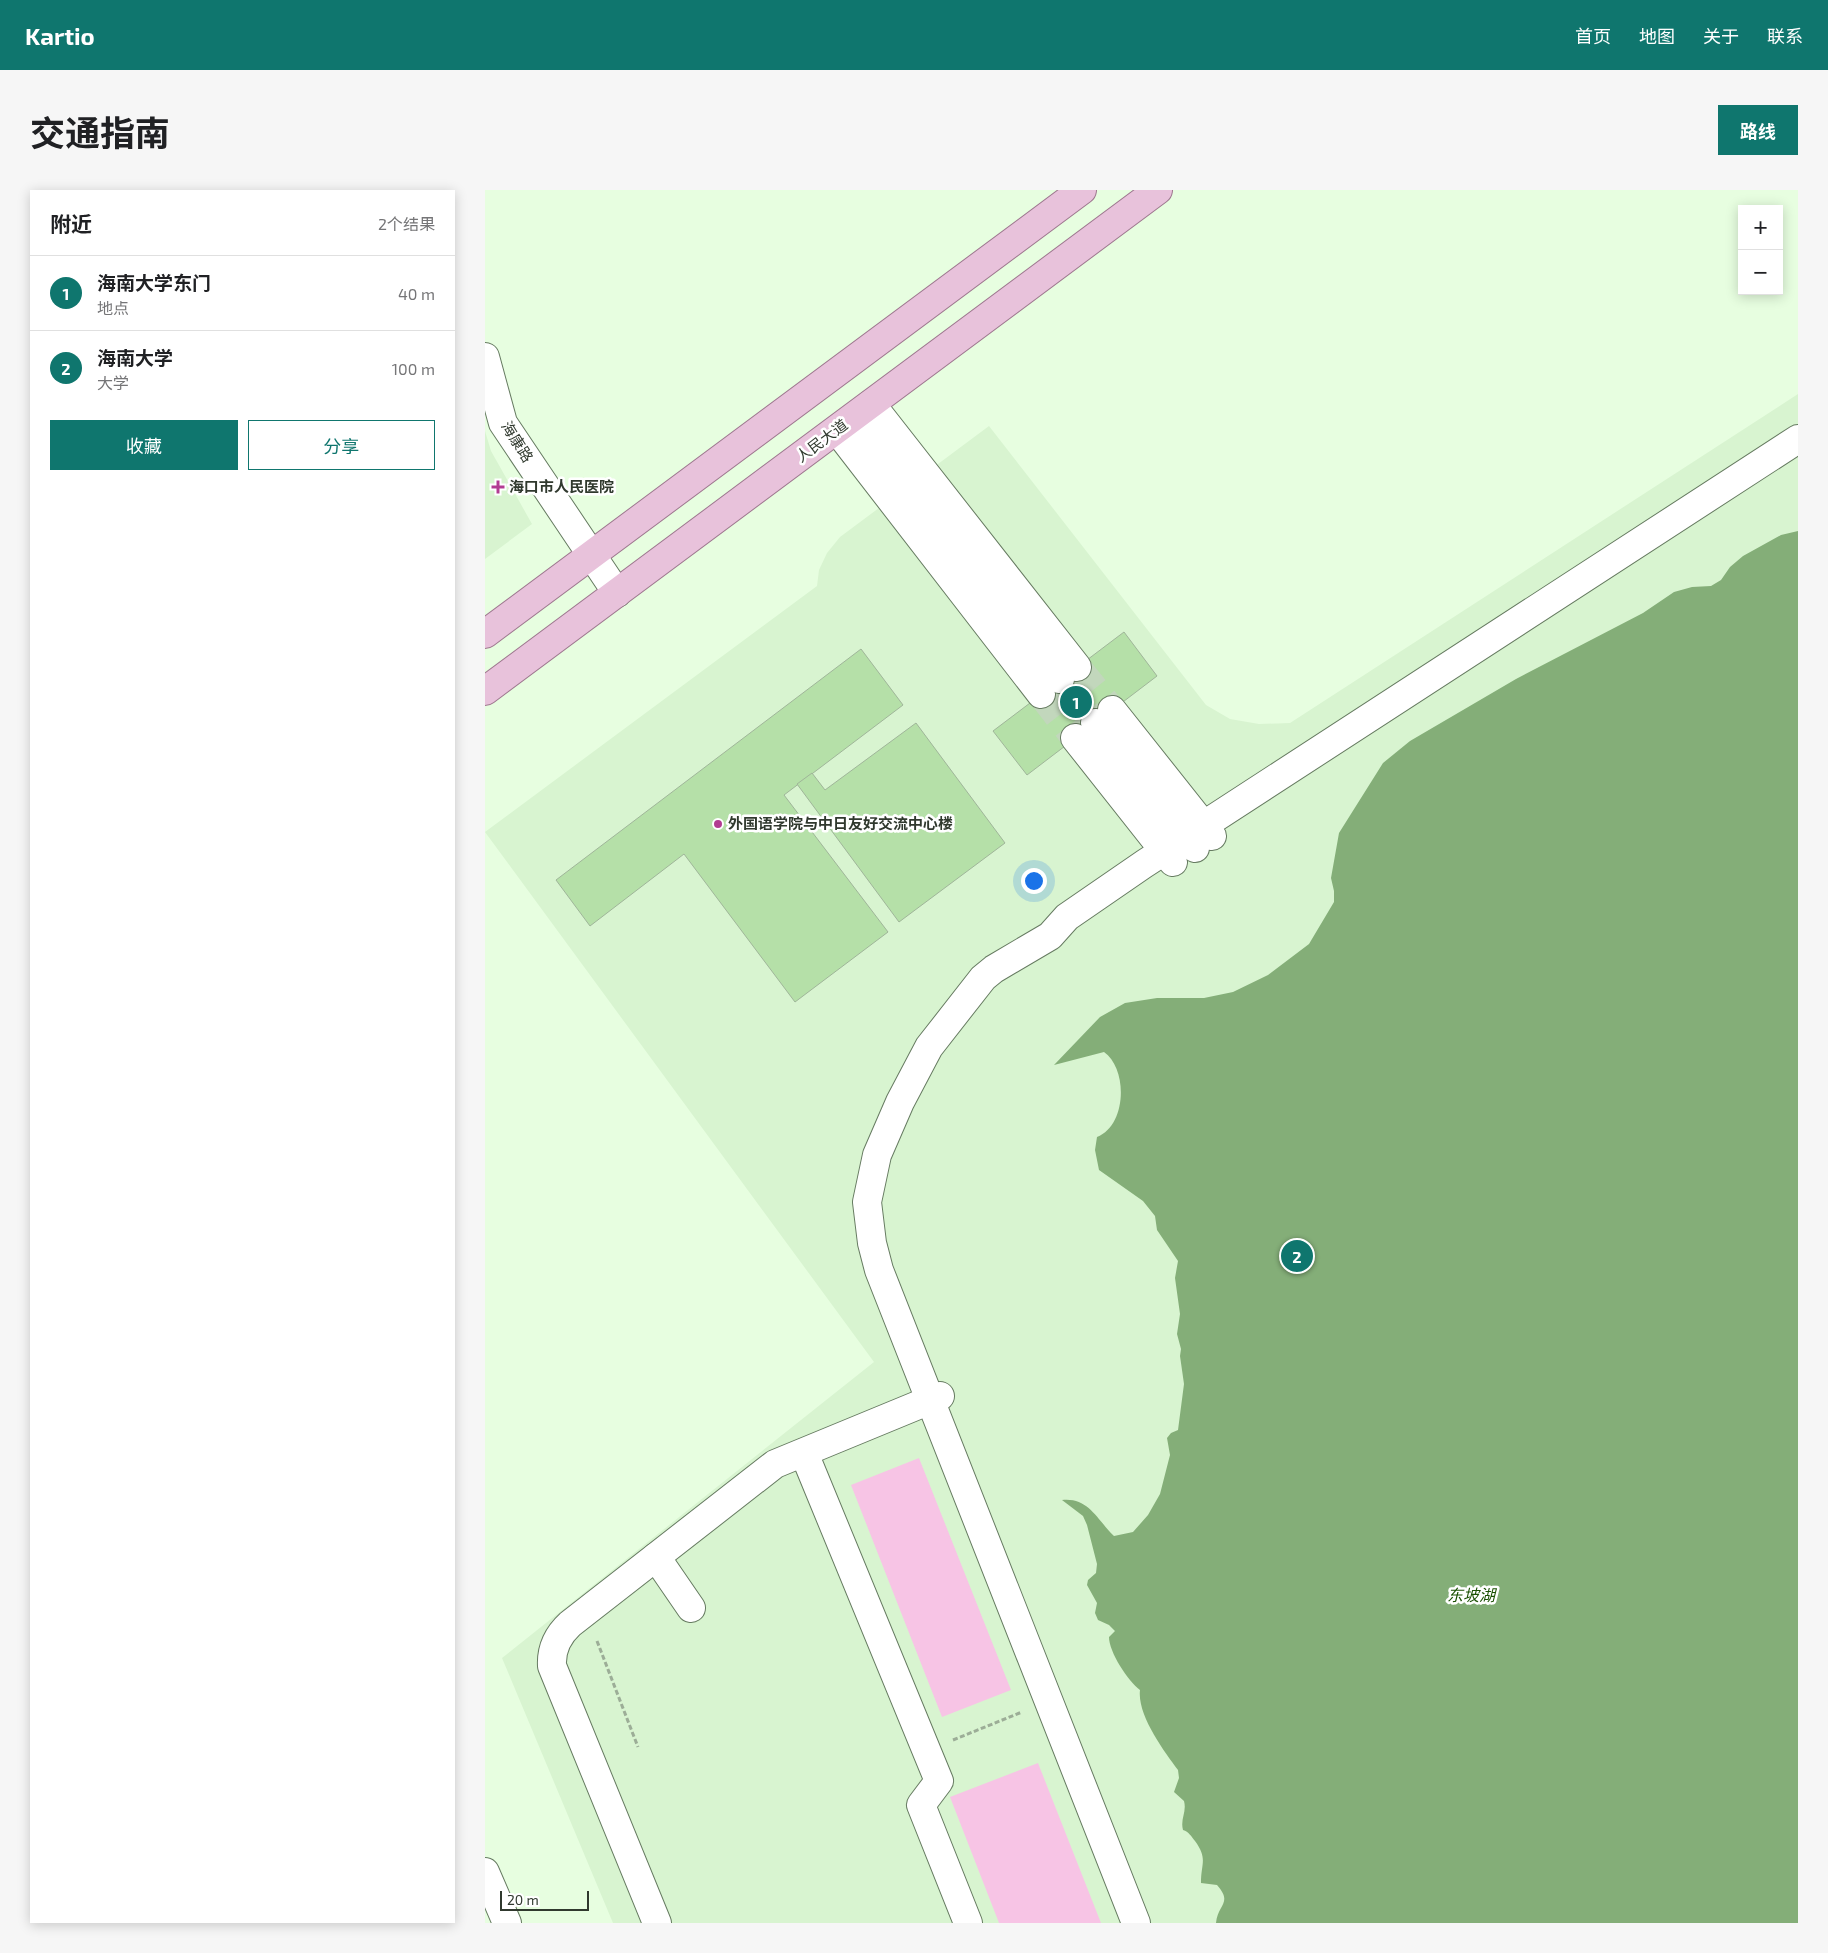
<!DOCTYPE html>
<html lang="zh">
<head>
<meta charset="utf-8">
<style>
  :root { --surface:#fff; --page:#f6f6f6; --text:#202124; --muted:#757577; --line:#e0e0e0; --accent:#0f766e }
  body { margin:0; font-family:"Exo 2","Noto Sans SC",sans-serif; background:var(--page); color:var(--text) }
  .controls { position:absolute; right:15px; top:15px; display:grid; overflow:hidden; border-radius:0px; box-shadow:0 2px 12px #0003 }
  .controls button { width:45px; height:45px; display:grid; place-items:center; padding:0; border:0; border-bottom:1px solid var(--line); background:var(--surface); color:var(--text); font:25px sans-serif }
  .scale { position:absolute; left:15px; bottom:12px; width:89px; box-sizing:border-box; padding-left:5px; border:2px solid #30392e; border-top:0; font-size:14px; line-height:18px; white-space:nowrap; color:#30392e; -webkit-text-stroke:4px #fff; paint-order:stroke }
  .you { position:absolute; left:548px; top:690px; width:18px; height:18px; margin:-12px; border:4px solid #fff; border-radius:50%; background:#1a73e8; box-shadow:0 0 0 8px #1a73e833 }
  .badge { display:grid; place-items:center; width:32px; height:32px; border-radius:50%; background:var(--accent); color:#fff; font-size:16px; font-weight:700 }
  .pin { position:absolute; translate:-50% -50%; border:2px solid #fff; box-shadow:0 1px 5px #0006 }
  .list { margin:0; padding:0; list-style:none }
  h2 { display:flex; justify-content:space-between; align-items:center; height:65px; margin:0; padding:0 20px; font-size:21px }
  h2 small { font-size:16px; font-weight:400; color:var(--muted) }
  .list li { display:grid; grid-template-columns:32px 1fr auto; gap:15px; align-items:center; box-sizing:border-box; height:75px; padding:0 20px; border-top:1px solid var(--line) }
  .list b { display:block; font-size:19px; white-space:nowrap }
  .list p { margin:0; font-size:16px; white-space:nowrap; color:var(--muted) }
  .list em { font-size:16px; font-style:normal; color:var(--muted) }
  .actions { display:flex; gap:10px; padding:15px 20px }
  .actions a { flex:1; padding:11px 0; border:1px solid var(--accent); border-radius:0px; text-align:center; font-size:18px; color:var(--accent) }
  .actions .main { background:var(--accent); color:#fff }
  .map { position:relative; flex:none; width:1313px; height:1733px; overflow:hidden; border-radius:0px }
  header { display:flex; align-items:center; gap:30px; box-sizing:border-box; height:70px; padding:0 25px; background:var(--accent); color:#fff }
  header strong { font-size:24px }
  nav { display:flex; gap:28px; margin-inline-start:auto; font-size:18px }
  .intro { display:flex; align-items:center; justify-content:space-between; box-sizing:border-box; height:120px; padding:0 30px }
  h1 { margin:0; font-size:35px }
  .button { padding:12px 22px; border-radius:0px; background:var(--accent); color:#fff; font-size:18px; font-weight:700 }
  main { display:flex; gap:30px; padding:0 30px }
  aside { flex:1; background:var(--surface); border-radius:0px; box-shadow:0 2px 12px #0003 }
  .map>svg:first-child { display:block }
  .built { fill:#d8f4d0 }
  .green { fill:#f7c4e5 }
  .water { fill:#84ae78 }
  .building { fill:#b5e0a8; stroke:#9fb599 }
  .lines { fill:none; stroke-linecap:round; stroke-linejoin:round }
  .minor-tunnel { stroke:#c2d7bc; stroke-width:28; stroke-dasharray:28 14; stroke-linecap:butt }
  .minor-casing { stroke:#667b61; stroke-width:30 }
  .major-casing { stroke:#9e788f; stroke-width:30 }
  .path { stroke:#9cad97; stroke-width:3; stroke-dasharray:5 2.5; stroke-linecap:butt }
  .minor { stroke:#fff; stroke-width:28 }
  .major { stroke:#e8c2db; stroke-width:28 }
  .poi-dot { fill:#b23c92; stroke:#fff; stroke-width:2 }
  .labels { text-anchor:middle; stroke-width:5; stroke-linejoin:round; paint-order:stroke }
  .street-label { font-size:15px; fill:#30392e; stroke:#fff }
  .poi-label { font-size:15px; font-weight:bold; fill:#30392e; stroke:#fff; text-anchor:start }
  .water-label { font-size:16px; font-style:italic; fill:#1a5002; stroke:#fff }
</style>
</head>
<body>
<header>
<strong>Kartio</strong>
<nav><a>首页</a><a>地图</a><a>关于</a><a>联系</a></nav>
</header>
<div class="intro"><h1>交通指南</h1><a class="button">路线</a></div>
<main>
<aside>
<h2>附近<small>2个结果</small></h2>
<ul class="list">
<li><span class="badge">1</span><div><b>海南大学东门</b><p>地点</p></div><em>40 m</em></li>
<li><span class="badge">2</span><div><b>海南大学</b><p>大学</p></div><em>100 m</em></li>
</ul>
<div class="actions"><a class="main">收藏</a><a>分享</a></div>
</aside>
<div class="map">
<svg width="1313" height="1733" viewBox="0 0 1313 1733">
  <rect width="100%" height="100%" fill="#e7fee0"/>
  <g class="built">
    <polygon points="1313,204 1313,1733 128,1733 17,1468 389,1172 0,642 332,396 334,380 342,363 355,347 504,236 721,515 745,529 774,534 805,533"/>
    <polygon points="0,241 6,261 47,334 0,369"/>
  </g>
  <g class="green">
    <polygon points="434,1268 526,1500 457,1527 366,1295"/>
    <polygon points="553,1573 616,1733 514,1733 465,1607"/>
  </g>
  <path class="water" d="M1313,341V1733H731C733,1714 748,1713 732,1695L716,1693C716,1673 723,1669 710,1651C706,1646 704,1642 698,1640C695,1629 702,1622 699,1611L689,1602L694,1588L693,1580C679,1561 652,1525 655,1500C643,1491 624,1462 624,1447L630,1441L624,1435L613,1430L610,1423L612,1413L602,1395L603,1390L611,1383L612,1374L602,1335L598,1326L577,1310C604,1307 613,1331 629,1346L648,1342L663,1325L675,1304L685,1265L682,1248L686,1243L693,1240L699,1194L695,1166L696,1159L692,1144L695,1124L690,1088L693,1071L672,1040L670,1026L658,1011L614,980L610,960L612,947C642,935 643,879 619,862L569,875L615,827L640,813L672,808H719L748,802L783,785L824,754L849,712V701L846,688L854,643L898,573L925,551L1031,489L1158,423L1189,402L1207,397L1226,396L1236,390L1245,377L1258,366L1296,345Z"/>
  <g class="building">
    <polygon points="639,442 672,486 542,585 508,541"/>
    <polygon points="376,459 418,515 299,605 403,742 310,812 199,664 105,736 71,690"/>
    <polygon points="431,533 520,653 414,732 312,594 327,583 340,600"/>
  </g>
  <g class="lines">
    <g class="minor-tunnel">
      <polyline points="592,477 627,520"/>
      <polyline points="575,489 610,533"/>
      <polyline points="556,504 590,548"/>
    </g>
    <defs>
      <g id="minor">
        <polyline points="0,167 18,233 132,403"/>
        <polyline points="386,214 592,477"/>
        <polyline points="370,227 575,489"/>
        <polyline points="352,240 556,504"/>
        <polyline points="627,520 727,646"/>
        <polyline points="610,533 710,658"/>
        <polyline points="590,548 688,672"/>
        <polyline points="319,1263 454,1591 436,1615 483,1733"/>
        <polyline points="171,1367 206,1418"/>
        <polyline points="0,1682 22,1733"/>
        <path d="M172,1733L67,1476C66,1459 72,1446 85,1434L290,1274L455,1206"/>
        <polyline points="651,1733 394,1080 387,1053 382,1012 392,965 415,912 444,857 498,788 509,779 565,746 582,727 659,674 1313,249"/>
      </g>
      <g id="major">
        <polyline points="0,444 597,0"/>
        <polyline points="0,501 673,0"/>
      </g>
    </defs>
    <use href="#minor" class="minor-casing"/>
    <use href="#major" class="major-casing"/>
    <g class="path">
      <polyline points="112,1451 153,1557"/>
      <polyline points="468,1550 537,1522"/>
    </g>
    <use href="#minor" class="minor"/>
    <use href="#major" class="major"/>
  </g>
  <g class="poi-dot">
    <path d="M10.5 289.5h5v5h5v5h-5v5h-5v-5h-5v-5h5z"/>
    <circle cx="233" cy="634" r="5"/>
  </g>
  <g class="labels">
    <g class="street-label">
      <text transform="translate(337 251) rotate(-37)" y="5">人民大道</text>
      <text transform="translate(32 252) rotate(58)" y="5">海康路</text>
    </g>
    <g class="poi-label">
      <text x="24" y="302">海口市人民医院</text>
      <text x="243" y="639">外国语学院与中日友好交流中心楼</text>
    </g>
    <g class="water-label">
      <text x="986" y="1411">东坡湖</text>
    </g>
  </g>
</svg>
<div class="controls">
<button>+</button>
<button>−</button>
</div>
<div class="scale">20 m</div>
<div class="you"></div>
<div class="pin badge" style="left:591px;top:512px">1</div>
<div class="pin badge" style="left:812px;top:1066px">2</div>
</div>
</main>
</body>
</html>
